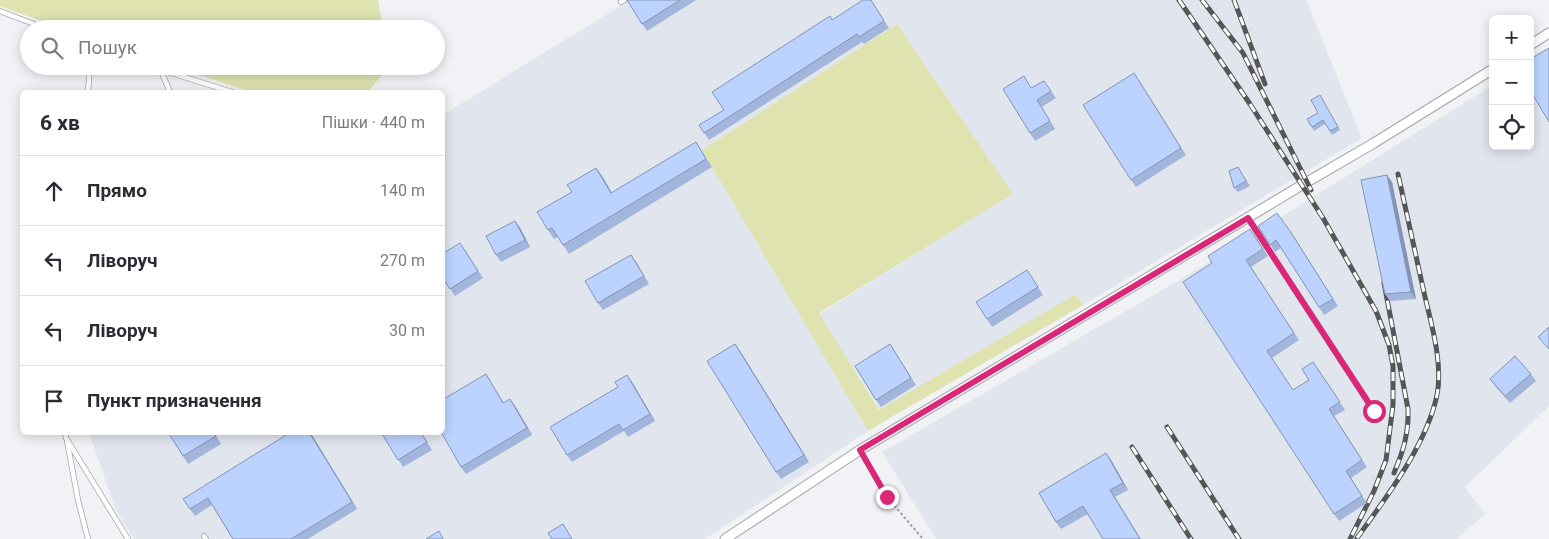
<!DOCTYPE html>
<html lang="uk">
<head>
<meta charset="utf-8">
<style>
  :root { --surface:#fff; --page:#f7f7f7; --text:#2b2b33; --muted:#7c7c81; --line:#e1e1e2 }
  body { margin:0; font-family:Roboto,sans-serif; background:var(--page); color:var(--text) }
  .controls { position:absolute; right:15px; top:15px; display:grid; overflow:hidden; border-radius:8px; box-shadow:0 2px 12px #0003 }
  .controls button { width:45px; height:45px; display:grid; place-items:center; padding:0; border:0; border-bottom:1px solid var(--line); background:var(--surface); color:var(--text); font:25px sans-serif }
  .stop { position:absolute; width:15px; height:15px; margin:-11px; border:4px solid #db2777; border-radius:50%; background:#fff }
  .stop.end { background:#db2777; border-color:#fff; box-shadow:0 1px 5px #0008 }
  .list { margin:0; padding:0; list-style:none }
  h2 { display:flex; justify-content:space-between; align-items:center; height:65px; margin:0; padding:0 20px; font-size:21px }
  h2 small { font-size:16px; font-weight:400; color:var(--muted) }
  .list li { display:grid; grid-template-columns:32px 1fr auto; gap:15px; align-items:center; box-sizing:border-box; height:70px; padding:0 20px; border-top:1px solid var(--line) }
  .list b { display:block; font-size:19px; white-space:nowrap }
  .list em { font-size:16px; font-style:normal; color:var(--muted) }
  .icon { flex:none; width:28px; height:28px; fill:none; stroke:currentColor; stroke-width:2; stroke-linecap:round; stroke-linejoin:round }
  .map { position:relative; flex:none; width:1549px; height:539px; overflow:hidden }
  .search { position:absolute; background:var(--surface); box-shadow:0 2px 12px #0003; left:20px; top:20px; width:425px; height:55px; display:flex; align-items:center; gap:12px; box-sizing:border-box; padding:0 18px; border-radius:28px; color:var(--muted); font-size:19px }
  .panel { position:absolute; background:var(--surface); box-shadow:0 2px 12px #0003; left:20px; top:90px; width:425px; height:345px; border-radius:8px }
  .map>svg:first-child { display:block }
  .built { fill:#e0e5ee }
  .green { fill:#dee3b0 }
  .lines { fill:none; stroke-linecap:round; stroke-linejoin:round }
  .service-casing { stroke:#a4a5a8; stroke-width:6 }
  .minor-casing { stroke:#a4a5a8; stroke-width:11 }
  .path { stroke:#9a9b9d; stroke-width:2; stroke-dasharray:2.5 2.5; stroke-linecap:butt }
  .service { stroke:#fff; stroke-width:4.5 }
  .minor { stroke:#fff; stroke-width:9 }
  .rail-casing { stroke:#555657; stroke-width:5 }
  .rail { stroke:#fff; stroke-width:3; stroke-dasharray:9; stroke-linecap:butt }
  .wall { fill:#a2b5db }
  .shaded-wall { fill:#8494b2 }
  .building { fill:#bcd3ff; stroke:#8494b2 }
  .route { stroke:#db2777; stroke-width:6 }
</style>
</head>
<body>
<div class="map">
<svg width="1549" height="539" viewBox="0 0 1549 539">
  <rect width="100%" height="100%" fill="#f1f2f5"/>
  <g class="built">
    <polygon points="630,0 1306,0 1362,138 1083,305 1076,294 880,410 819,314 1013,194 897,24 702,150 868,431 705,539 134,539 116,510 89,433 442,432 443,115"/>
    <polygon points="1549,50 1549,406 1465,487 1485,514 1457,539 936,539 882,452 1178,281 1493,85 1493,146 1530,146 1530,62"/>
  </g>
  <g class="green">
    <polygon points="0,0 378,0 383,29 63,29 0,6"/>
    <polygon points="897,24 1013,194 819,313 879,410 1076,294 1083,305 868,431 702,150"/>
    <polygon points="172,66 389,66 368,92 251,92"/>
  </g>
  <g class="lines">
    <defs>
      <g id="service">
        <polyline points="621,2 624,0"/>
        <polyline points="0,11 47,29"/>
        <polyline points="149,66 232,92"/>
        <polyline points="161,71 170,92"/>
        <polyline points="88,92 90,66"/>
        <polyline points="1248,218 1374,411"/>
        <polyline points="65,432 66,438 128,539"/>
        <polyline points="67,441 78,500 88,539"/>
        <polyline points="204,536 206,539"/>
      </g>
      <g id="minor">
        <polyline points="1530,45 1549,33"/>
        <polyline points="725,539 860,450 1302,185 1374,143 1493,69"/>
      </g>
    </defs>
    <use href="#service" class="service-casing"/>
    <use href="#minor" class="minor-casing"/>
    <polyline class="path" points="865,459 887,497 923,539"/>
    <use href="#service" class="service"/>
    <use href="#minor" class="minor"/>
    <defs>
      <g id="rail">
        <polyline points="1179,0 1250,104 1323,218 1376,311 1389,345 1393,366 1393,405 1386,460 1374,491 1350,539"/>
        <polyline points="1202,0 1243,53 1311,190"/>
        <polyline points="1234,0 1265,84"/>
        <path d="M1384,283L1408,409C1409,433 1403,452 1394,473"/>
        <polyline points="1167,427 1239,539"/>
        <polyline points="1132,447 1191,539"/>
        <path d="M1357,538C1386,498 1427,444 1437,395C1443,365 1432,326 1425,297C1416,256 1407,215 1398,174"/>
      </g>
    </defs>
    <use href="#rail" class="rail-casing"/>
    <use href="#rail" class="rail"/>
  </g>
  <g class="wall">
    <polygon points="627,0 696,0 647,31"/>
    <polygon points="871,0 889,28 864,44 862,42 709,140 699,125 724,110 832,20"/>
    <polygon points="1139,80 1186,155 1136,187 1131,180"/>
    <polygon points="1044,81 1056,98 1042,107 1055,129 1035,141 1030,133 1032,88"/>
    <polygon points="1320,95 1340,130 1332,135 1325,124 1314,131 1307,119 1318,113"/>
    <polygon points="696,142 712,167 569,254 558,237 554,239 548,230 602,176 612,193"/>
    <polygon points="1238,167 1250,186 1238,192 1234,188"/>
    <polygon points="1392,182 1416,299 1390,301 1385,294"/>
    <polygon points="515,221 520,228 530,247 501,262 496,255"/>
    <polygon points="1258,226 1295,238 1338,306 1324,315 1281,248 1275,252"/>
    <polygon points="1250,229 1268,256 1251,267 1299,340 1272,358 1293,390 1309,380 1313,362 1345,410 1334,416 1367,467 1351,478 1367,503 1339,521 1334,514 1212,263"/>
    <polygon points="465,250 483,278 455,296 442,277"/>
    <polygon points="636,262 649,284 603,310 598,303"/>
    <polygon points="1032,277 1043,295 992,327 987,319"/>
    <polygon points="890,344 916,385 881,407 876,400"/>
    <polygon points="740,351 809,462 781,479 776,472"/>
    <polygon points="486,374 504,403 515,406 532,435 466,474 461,467"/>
    <polygon points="1531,374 1536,381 1510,403 1495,386 1490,379"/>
    <polygon points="627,375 655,421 628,437 624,431 572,462 567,455"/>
    <polygon points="168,432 214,432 221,444 188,464"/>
    <polygon points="310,432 357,509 308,539 233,539 212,505 195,516 190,509"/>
    <polygon points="381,432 421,432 432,450 403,467"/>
    <polygon points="1111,460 1128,490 1115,497 1141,539 1103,539 1088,514 1061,529 1056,522"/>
  </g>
  <g class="shaded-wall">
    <polygon points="596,168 602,176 617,202 611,193"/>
    <polygon points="1387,175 1392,182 1416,299 1411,292"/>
    <polygon points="515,221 520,228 530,247 525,240"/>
    <polygon points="631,255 636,262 649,284 644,276"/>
    <polygon points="735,344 740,351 809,462 804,455"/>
    <polygon points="627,375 632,382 655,421 650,414"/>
    <polygon points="510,399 515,406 532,435 527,428"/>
    <polygon points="309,432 310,432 357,509 352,502"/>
    <polygon points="1106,453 1111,460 1128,490 1123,483"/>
  </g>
  <g class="building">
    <polygon points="627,0 680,0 642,24"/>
    <polygon points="863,0 871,0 884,21 859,37 857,34 704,133 699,125 724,110 712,92 830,16 832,20"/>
    <polygon points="1549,48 1549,122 1530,90 1530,59"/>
    <polygon points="1134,73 1181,148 1131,180 1083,105"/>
    <polygon points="1024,76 1031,88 1044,81 1051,91 1037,100 1050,121 1030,133 1003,89"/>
    <polygon points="1320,95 1338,127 1330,131 1323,120 1312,127 1307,119 1318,113 1311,100"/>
    <polygon points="696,142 706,159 563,245 552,228 548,230 537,212 572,192 567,185 596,168 611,193"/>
    <polygon points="1238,167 1246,181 1234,188 1229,171"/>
    <polygon points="1387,175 1411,292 1385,294 1361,180"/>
    <polygon points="1277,213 1290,231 1333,299 1319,307 1276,240 1270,245 1258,226"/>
    <polygon points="515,221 525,240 496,255 486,236"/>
    <polygon points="1250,229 1263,249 1246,260 1294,333 1267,351 1293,390 1309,380 1302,369 1313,362 1340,402 1329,409 1362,460 1346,471 1362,496 1334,514 1183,282 1212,263 1208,256"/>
    <polygon points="460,243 478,271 450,289 442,277 442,254"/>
    <polygon points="631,255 644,276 598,303 585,281"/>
    <polygon points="1027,270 1038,287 987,319 976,302"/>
    <polygon points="1549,327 1549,349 1538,337"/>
    <polygon points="735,344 804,455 776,472 707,361"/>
    <polygon points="890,344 911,378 876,400 855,366"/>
    <polygon points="1515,356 1531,374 1505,396 1490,379"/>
    <polygon points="486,374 503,403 510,399 527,428 461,467 441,432 442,432 442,400"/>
    <polygon points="627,375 650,414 623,430 619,424 567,455 550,427 618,387 615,382"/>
    <polygon points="168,432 213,432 216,436 183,456"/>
    <polygon points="291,432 309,432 352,502 291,539 233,539 208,498 190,509 183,499"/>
    <polygon points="381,432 420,432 427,442 398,460"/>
    <polygon points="1106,453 1123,483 1110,490 1140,539 1103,539 1083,506 1056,522 1039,493"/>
    <polygon points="563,524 572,539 552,539 548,533"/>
    <polygon points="439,531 443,539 426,539"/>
  </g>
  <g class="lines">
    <polyline class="route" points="887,497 860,450 1248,218 1374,411"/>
  </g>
</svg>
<div class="controls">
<button>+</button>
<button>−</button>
<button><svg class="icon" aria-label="locate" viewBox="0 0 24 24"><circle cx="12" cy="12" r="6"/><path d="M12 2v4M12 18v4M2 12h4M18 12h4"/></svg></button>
</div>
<div class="stop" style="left:1374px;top:411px"></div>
<div class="stop end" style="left:887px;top:497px"></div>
<div class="search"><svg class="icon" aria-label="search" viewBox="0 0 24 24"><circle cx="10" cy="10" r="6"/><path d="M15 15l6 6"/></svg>Пошук</div>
<section class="panel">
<h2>6 хв<small>Пішки · 440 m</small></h2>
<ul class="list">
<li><svg class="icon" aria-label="ahead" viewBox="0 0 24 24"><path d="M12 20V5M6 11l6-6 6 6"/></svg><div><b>Прямо</b></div><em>140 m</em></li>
<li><svg class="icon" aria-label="left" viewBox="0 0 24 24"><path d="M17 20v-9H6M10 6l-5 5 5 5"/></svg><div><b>Ліворуч</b></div><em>270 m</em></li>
<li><svg class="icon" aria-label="left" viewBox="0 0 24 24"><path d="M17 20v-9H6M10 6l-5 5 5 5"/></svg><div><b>Ліворуч</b></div><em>30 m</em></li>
<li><svg class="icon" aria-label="arrive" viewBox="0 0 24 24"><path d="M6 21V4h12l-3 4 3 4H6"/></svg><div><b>Пункт призначення</b></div></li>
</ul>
</section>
</div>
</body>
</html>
